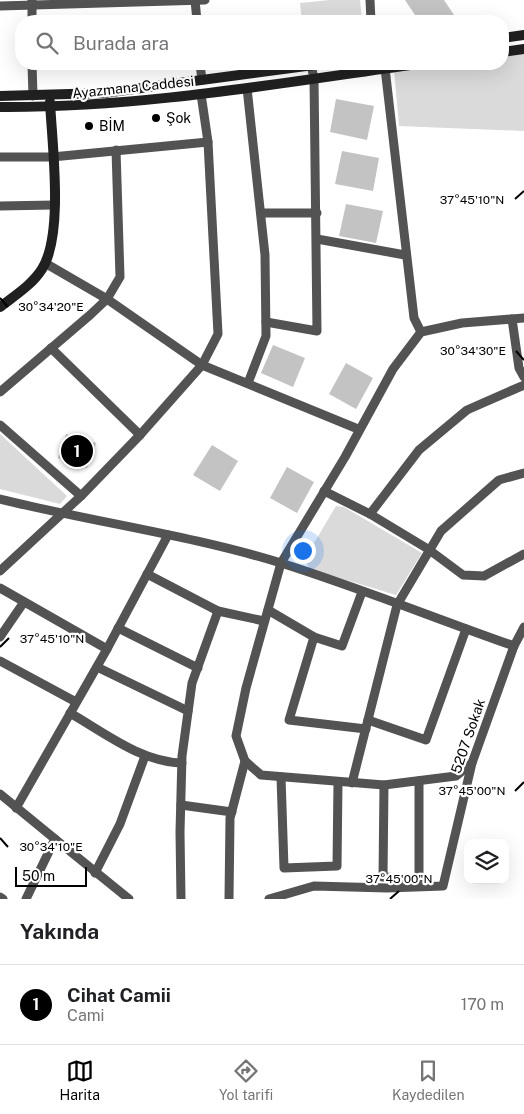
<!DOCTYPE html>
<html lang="tr">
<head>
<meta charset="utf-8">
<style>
  :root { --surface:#fff; --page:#f2f2f2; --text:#202124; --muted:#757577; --line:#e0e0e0; --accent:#000 }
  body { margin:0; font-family:"Public Sans",sans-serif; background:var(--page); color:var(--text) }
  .controls { position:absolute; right:15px; bottom:15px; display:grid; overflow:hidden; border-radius:10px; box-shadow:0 5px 20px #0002 }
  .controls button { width:45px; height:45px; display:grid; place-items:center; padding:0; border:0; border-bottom:1px solid var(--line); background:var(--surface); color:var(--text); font:25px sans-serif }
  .scale { position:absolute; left:15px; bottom:12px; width:72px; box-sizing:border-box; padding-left:5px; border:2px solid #000; border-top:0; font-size:14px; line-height:18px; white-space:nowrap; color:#000; -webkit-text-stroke:4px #fff; paint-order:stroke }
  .you { position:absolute; left:302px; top:550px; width:18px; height:18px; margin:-12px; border:4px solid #fff; border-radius:50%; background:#1a73e8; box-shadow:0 0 0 8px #1a73e833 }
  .badge { display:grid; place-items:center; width:32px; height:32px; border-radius:50%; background:var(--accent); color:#fff; font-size:16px; font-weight:700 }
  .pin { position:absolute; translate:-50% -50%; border:2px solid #fff; box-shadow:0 1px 5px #0006 }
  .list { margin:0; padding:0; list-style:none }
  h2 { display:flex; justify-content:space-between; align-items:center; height:65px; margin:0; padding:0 20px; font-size:21px }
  h2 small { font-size:16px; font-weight:400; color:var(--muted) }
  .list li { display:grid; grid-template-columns:32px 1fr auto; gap:15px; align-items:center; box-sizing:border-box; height:80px; padding:0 20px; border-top:1px solid var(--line) }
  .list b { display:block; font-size:19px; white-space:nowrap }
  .list p { margin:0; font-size:16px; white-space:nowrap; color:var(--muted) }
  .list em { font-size:16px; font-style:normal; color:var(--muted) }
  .icon { flex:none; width:28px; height:28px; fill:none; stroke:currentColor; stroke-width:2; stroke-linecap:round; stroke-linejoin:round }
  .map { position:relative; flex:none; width:524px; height:899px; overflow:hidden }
  .search { position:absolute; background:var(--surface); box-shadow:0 5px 20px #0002; left:15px; right:15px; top:15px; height:55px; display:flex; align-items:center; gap:12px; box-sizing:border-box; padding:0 18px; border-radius:20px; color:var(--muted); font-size:19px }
  .sheet { height:145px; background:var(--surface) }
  nav { display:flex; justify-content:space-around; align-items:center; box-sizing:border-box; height:70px; border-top:1px solid var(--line); background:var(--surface); font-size:14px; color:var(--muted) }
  nav a { display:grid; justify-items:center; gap:2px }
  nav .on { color:var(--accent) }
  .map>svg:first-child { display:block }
  .green { fill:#dadada }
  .building { fill:#c3c3c3 }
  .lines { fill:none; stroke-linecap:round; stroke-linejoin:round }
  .street { stroke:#535353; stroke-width:9 }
  .secondary { stroke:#202020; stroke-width:10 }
  .ticks { fill:none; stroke:#000; stroke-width:2 }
  .poi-dot { fill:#000; stroke:#fff; stroke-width:2 }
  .labels { text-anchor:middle; stroke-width:4.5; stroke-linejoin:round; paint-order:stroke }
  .street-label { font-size:14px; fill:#000; stroke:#fff }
  .poi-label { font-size:14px; fill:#000; stroke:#fff; text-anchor:start }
  .ticks-label { font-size:12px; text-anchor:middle; fill:#000; stroke:#fff; stroke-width:4.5; stroke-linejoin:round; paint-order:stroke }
</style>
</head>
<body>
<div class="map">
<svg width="524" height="899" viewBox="0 0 524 899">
  <rect width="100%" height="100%" fill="#fff"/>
  <g class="green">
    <polygon points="330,0 360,0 362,21 302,21 300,3"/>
    <polygon points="524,53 524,131 399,126 394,70 439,64 503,64 503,54"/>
    <polygon points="0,434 67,496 60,504 0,489"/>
    <polygon points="336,506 344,507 422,553 396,595 310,569 304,560"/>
  </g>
  <g class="building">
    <polygon points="405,0 444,0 458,21 419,21"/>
    <polygon points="336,99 374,106 367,140 330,132"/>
    <polygon points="342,151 379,158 373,191 335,184"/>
    <polygon points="346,204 383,211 376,243 339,236"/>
    <polygon points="273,345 305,358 293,387 261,373"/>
    <polygon points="346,363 373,378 356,409 329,394"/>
    <polygon points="66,434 96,443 87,468 58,458"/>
    <polygon points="212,445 238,461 220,491 193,475"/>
    <polygon points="287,467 314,482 297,513 270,498"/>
  </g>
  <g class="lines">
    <g class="street">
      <polyline points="32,0 32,21"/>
      <polyline points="195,0 197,21"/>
      <polyline points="370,0 371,21"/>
      <polyline points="0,6 205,0"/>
      <polyline points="32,64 33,96"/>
      <polyline points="200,64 202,80"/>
      <polyline points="385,68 414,318 421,332"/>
      <polyline points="247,88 265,255 266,336 248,383"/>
      <polyline points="0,157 52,157 208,142"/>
      <polyline points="0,206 54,205"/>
      <polyline points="261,213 317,213"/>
      <polyline points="317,239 405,255"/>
      <polyline points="45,263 107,299 202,365 358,429"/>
      <polyline points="512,319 519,368 524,377"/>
      <polyline points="266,322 317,331 314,78 311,65"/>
      <polyline points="51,348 140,435"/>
      <polyline points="0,392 90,315 107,299 120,277 116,150"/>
      <polyline points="0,425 81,496"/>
      <polyline points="324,491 370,514 428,549 463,575 484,576 524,554"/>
      <path d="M0,499C93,522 190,535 281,563C360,588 437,619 514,646"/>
      <polyline points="370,514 419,450 467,410 524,385"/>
      <polyline points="0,571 81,496 140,435 202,365 218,334 208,142 201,94"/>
      <polyline points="147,574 218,611 264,621"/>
      <polyline points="0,588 107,649"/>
      <polyline points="268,610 314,637 342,646 362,592"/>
      <polyline points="118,628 198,668"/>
      <polyline points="0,637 24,602"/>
      <polyline points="314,637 289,720 366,729"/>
      <polyline points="0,661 76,702"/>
      <polyline points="97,667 188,711"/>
      <path d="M70,713C105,733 141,762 182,763"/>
      <polyline points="368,720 426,740 466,629"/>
      <polyline points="472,763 456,776 384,785 261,775 245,761 236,736 246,688 281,563 345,457 393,369 421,332 462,323 524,318"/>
      <polyline points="281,777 284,868 337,866 338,782"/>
      <polyline points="352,783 397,605 441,531 499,480 524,473"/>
      <polyline points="384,785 383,877 419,879 419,781"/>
      <polyline points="0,794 55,839 26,899"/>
      <polyline points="181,805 232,812"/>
      <polyline points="16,808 107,649 168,535"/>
      <polyline points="55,839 129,899"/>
      <polyline points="95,873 120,824 145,756"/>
      <polyline points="0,897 3,899"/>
      <polyline points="181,899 180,832 182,756 192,683 218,611"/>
      <polyline points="229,899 230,818 245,761"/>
      <polyline points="269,899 314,886 387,888 443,886 472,763 514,646 524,627"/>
    </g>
    <g class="secondary">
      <polyline points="503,38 524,35"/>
      <polyline points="503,52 524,49"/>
      <polyline points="0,96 104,93 321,64"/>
      <path d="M0,107C140,108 279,83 417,64"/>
      <path d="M0,307C14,296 32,285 42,269C64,234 52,144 50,102"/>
    </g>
  </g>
  <path class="ticks" d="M515,199L524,191M0,298L8,307M516,351L524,360M0,647L9,638M515,791L524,782M0,838L8,847M390,899L399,891"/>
  <g class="poi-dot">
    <circle cx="156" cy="118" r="5"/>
    <circle cx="89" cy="126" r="5"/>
  </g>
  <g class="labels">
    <g class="street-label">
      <text transform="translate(133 87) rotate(-6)" y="5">Ayazmana Caddesi</text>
      <text transform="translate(468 736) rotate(-71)" y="5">5207 Sokak</text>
    </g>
    <g class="poi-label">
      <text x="166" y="123">Şok</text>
      <text x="99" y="131">BİM</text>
    </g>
  </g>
  <g class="ticks-label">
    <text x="472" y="204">37°45'10"N</text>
    <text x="51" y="311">30°34'20"E</text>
    <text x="473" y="355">30°34'30"E</text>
    <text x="52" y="643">37°45'10"N</text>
    <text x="472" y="795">37°45'00"N</text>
    <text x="51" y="851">30°34'10"E</text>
    <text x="399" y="883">37°45'00"N</text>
  </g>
</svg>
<div class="controls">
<button><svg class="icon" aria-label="layers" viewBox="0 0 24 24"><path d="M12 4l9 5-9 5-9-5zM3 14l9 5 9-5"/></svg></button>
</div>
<div class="scale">50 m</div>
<div class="you"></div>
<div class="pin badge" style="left:77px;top:451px">1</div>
<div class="search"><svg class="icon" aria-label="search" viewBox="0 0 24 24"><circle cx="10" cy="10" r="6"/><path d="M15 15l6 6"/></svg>Burada ara</div>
</div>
<section class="sheet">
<h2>Yakında<small></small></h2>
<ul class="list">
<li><span class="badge">1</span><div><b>Cihat Camii</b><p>Cami</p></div><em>170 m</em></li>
</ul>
</section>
<nav>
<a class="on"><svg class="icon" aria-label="map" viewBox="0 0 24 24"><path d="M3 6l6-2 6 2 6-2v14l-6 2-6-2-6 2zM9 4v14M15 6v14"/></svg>Harita</a>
<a><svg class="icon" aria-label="directions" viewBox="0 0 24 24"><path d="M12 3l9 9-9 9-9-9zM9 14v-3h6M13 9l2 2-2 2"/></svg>Yol tarifi</a>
<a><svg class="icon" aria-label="saved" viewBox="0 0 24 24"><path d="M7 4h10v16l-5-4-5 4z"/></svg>Kaydedilen</a>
</nav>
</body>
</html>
